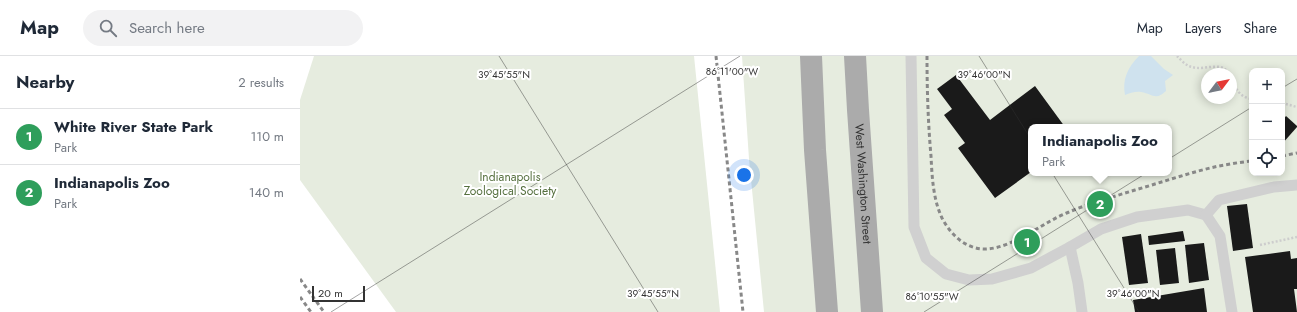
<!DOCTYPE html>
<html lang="en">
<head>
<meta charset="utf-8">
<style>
  :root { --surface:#fff; --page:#f2f2f3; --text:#1f2937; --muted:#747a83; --line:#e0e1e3; --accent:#e63946 }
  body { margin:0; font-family:Jost,sans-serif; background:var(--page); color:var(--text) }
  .controls { position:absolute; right:12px; top:12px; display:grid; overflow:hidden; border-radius:8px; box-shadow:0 2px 10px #0003 }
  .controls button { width:36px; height:36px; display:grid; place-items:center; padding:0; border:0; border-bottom:1px solid var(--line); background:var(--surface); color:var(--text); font:20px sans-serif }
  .compass { position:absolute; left:901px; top:12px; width:36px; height:36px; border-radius:50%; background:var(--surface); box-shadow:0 2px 10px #0003; rotate:58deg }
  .scale { position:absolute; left:12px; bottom:10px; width:53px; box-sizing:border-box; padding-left:4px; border:2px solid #333; border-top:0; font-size:11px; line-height:14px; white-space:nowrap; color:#333; -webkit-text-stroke:3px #fff; paint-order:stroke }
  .you { position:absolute; left:444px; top:119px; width:14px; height:14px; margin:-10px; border:3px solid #fff; border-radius:50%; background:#1a73e8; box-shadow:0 0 0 6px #1a73e833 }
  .badge { display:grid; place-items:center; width:26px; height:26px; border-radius:50%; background:var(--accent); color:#fff; font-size:13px; font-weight:700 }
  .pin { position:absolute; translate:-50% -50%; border:2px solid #fff; box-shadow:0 1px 4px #0006 }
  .popup { position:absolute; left:728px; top:68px; width:144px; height:52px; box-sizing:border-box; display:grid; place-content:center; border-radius:8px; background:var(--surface); filter:drop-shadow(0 1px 3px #0005); font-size:13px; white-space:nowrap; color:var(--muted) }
  .popup b { font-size:15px; color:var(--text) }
  .popup::after { content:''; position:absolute; left:50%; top:100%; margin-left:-8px; border:8px solid transparent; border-top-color:var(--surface) }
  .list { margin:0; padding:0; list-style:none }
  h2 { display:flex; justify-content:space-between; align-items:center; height:52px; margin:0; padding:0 16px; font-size:17px }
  h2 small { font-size:13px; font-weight:400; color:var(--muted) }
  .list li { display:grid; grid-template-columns:26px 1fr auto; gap:12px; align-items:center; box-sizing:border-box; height:56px; padding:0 16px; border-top:1px solid var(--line) }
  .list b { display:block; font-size:15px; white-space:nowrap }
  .list p { margin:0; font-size:13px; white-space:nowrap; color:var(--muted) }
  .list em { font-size:13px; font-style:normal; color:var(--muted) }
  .icon { flex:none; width:22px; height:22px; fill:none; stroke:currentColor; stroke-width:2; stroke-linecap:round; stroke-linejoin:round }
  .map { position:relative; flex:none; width:997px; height:256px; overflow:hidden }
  header { display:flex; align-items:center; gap:24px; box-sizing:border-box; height:56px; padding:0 20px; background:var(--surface); border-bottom:1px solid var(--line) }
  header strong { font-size:19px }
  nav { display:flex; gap:22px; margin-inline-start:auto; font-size:14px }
  .search { width:280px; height:36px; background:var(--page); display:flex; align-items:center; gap:10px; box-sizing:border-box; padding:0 14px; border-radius:22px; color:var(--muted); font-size:15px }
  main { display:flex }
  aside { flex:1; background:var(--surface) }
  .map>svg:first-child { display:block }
  .green { fill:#e6ecdf; fill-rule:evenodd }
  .water { fill:#cfe2ee }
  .building { fill:#1a1a1a }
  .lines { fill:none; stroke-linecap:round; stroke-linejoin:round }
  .path { stroke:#cdcdcd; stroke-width:2.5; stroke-dasharray:2 2; stroke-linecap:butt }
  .lane { stroke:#d0d0d0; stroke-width:11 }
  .primary { stroke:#ababab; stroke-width:22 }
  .rail { stroke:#888; stroke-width:3; stroke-dasharray:4 3; stroke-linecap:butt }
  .ticks { fill:none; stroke:#333; stroke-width:1; stroke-opacity:0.45 }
  .labels { text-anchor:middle; stroke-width:4; stroke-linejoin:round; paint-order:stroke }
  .park-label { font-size:12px; fill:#56703f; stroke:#fff }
  .street-label { font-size:12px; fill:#333; stroke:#fff }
  .ticks-label { font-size:10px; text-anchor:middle; fill:#333; stroke:#fff; stroke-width:4; stroke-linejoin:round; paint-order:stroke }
</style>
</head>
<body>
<header>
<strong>Map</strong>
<div class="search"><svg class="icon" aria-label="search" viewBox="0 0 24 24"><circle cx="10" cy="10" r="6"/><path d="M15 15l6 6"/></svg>Search here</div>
<nav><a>Map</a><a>Layers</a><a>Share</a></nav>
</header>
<main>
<aside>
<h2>Nearby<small>2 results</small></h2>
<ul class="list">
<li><span class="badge" style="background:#2e9e5b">1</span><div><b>White River State Park</b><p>Park</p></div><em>110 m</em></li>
<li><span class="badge" style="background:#2e9e5b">2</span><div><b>Indianapolis Zoo</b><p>Park</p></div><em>140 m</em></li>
</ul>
</aside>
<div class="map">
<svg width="997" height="256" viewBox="0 0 997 256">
  <rect width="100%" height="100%" fill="#fff"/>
  <g class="green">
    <polygon points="14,0 394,0 420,256 96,256 0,124 0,44"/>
    <path d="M442,0H997V256H464L449,103ZM952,15H982V117H952ZM907,18H931V42H907ZM731,71H869V117H731Z"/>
  </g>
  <path class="water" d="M839,0H851L864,13L873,19L865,25L866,35C855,45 853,38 841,36C836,35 830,37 825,39C822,23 828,11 839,0Z"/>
  <g class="building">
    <polygon points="656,19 690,64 735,30 765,71 731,71 731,116 695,142 658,92 665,87 644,59 652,53 637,33"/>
    <polygon points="986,60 997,70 997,71 982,88 982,65"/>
    <polygon points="947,148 953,192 933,195 927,150"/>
    <polygon points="883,175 885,185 849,189 848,180"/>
    <polygon points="841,178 848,227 829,229 822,181"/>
    <polygon points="904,187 909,224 889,227 885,189"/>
    <polygon points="875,192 879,227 860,229 856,194"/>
    <polygon points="990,195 991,203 997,202 997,233 994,233 997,256 953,256 945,201"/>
    <polygon points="904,232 907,256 835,256 833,244"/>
  </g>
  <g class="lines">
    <g class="path">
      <path d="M877,0C881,4 886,10 892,11C905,15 922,4 929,18"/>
      <path d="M931,22C936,33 939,41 952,43"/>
      <polyline points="982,47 997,51"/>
      <polyline points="960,189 997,181"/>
    </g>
    <g class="lane">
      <polyline points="611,0 614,171 626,202 646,218 669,224 692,223 731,212 770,191 801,173 837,161 888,154 906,159 920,180 932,256"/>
      <polyline points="906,159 919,144 974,131 997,129"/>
      <polyline points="770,191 778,227 782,256"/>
    </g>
    <g class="primary">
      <polyline points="511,0 515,94 527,256"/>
      <path id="s1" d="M555,0L558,54L572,256"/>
    </g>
    <g class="rail">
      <polyline points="416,0 443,256"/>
      <path d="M627,0C627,33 628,66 631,100C632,120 633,143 642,162C651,179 666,194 687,193C715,191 743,166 769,156C790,147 813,141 835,134C863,126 891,116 919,110C930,108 941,106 952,105"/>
      <polyline points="982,100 997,97"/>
      <polyline points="0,223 24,256"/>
      <polyline points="0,241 11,256"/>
    </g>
  </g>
  <path class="ticks" d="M199,0L358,256M679,0L839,256M982,32L997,23M31,256L440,0M624,256L952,51"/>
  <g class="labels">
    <g class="park-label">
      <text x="210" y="125">Indianapolis<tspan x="210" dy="14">Zoological Society</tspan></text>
    </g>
    <g class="street-label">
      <text dy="4" stroke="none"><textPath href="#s1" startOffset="128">West Washington Street</textPath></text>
    </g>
  </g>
  <g class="ticks-label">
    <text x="432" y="19">86°11'00"W</text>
    <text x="204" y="22">39°45'55"N</text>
    <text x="684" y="22">39°46'00"N</text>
    <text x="353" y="241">39°45'55"N</text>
    <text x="833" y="241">39°46'00"N</text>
    <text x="632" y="244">86°10'55"W</text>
  </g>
</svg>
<div class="controls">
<button>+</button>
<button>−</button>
<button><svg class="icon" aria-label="locate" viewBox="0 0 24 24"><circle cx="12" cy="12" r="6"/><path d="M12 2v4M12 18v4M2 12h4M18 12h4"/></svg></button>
</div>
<svg class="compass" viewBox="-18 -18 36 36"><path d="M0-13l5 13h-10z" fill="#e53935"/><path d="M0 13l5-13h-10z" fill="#747a83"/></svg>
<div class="scale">20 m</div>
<div class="you"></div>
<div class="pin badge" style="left:727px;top:186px;background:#2e9e5b">1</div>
<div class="pin badge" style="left:800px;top:148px;background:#2e9e5b">2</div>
<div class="popup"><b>Indianapolis Zoo</b>Park</div>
</div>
</main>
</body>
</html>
